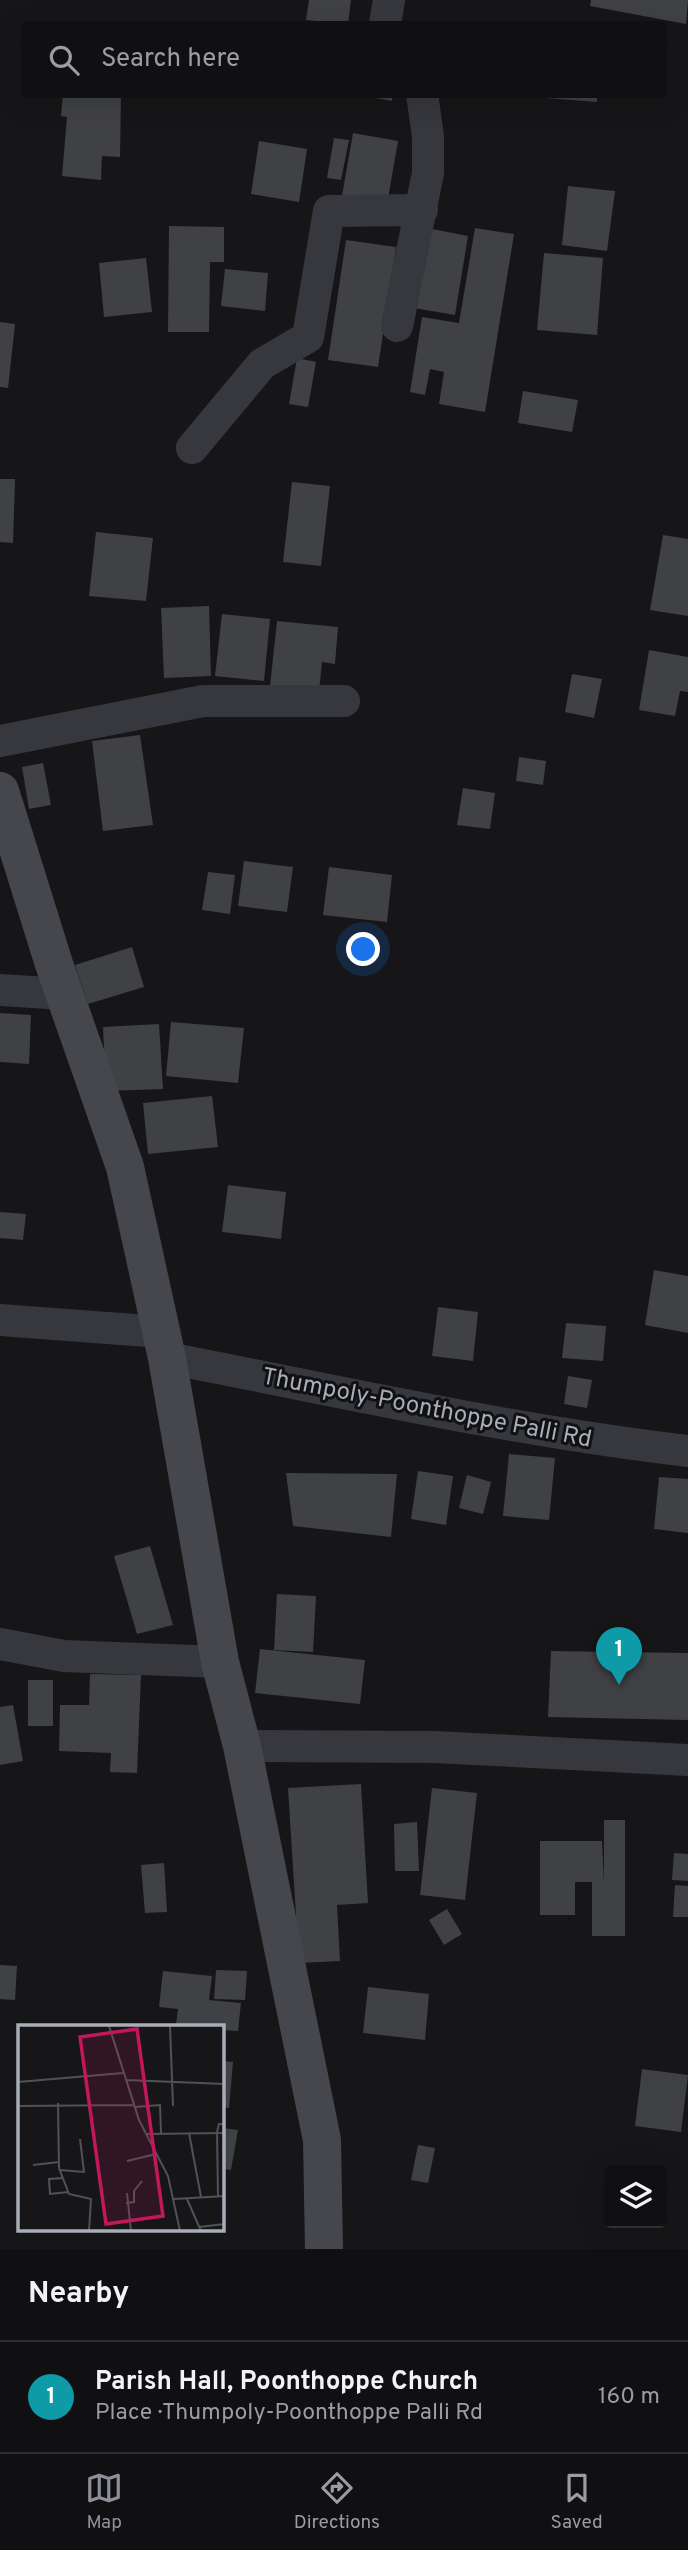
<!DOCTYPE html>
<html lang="en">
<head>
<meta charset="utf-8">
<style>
  :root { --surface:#101012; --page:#19191b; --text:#f1f3f6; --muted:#9c9d9f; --line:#303032; --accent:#8c9099 }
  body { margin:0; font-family:Overpass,sans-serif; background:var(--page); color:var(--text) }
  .controls { position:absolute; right:21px; bottom:21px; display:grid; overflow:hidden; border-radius:7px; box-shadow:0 7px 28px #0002 }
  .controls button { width:63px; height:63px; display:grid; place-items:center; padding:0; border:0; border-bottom:2px solid var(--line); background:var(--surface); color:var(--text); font:35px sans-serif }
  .you { position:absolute; left:364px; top:950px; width:24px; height:24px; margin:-18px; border:5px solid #fff; border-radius:50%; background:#1a73e8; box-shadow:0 0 0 10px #1a73e833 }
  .badge { display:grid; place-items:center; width:46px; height:46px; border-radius:50%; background:var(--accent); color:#fff; font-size:23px; font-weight:700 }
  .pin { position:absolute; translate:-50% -58px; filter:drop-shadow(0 2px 4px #0008) }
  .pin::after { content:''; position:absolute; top:37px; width:24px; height:21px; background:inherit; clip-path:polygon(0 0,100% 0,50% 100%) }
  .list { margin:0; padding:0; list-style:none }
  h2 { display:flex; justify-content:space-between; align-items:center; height:91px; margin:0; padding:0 28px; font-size:30px }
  h2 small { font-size:23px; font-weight:400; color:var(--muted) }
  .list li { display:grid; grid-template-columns:46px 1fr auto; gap:21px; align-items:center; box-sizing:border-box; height:112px; padding:0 28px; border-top:2px solid var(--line) }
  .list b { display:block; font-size:26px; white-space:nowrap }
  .list p { margin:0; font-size:23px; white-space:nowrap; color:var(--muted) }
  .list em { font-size:23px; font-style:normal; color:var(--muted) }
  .icon { flex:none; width:38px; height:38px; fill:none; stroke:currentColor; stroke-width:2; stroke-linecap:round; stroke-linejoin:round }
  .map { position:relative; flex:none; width:688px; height:2249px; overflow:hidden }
  .search { position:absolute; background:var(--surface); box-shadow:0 7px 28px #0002; left:21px; right:21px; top:21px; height:77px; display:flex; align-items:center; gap:18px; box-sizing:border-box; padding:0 24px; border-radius:7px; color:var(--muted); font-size:26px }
  .sheet { height:203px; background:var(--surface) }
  nav { display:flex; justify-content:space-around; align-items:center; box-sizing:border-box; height:98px; border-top:2px solid var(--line); background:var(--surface); font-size:19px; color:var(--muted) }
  nav a { display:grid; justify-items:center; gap:4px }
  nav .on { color:var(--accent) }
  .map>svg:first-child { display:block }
  .building { fill:#404145 }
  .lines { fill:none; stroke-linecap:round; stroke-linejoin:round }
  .street { stroke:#37383d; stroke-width:32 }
  .secondary { stroke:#45474d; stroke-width:38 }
  .labels { text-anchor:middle; stroke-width:6; stroke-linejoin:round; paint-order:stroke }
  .street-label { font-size:24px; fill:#a8adb8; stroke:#111113 }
  .inset-road { fill:none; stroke:#505258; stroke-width:2 }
  .view { fill:#c2185b; fill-opacity:0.15; stroke:#c2185b; stroke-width:3.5 }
  .inset-edge { fill:none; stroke:#a8adb8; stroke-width:3.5 }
</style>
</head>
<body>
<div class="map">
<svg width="688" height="2249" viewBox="0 0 688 2249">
  <rect width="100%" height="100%" fill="#161618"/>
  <g class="building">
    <polygon points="309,0 351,0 348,24 306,20"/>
    <polygon points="591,0 688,0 686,24 590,6"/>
    <polygon points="63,94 121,94 120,157 102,156 101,180 62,176 67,117 61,116"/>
    <polygon points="354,94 393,94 392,101"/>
    <polygon points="546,94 597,94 597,102 545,98"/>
    <polygon points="353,133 398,141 387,204 342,196"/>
    <polygon points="334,138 349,140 341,180 327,178"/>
    <polygon points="259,141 307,149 299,202 251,194"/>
    <polygon points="568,186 615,191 607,251 562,245"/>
    <polygon points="169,226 224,227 224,262 210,262 209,332 168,332"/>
    <polygon points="427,228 468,236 455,315 414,308"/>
    <polygon points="475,228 514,234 485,412 439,404 444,372 430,369 425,395 410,392 422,317 459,323"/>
    <polygon points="346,240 396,247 378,367 328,360"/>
    <polygon points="544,253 603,258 597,335 537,330"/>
    <polygon points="146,258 152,312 104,317 99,263"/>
    <polygon points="225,269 268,273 265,311 221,306"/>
    <polygon points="0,322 15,324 8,388 0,387"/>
    <polygon points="297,358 316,362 308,407 289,404"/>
    <polygon points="523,391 578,400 572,432 518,423"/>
    <polygon points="0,479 15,479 13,543 0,542"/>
    <polygon points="292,482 330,486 321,566 283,562"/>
    <polygon points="96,532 153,538 146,601 89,596"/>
    <polygon points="663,535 688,539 688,616 650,610"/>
    <polygon points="209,606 211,676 164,678 161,608"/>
    <polygon points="222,614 270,619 264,681 215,676"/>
    <polygon points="277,621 338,627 335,664 322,662 319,691 270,686"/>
    <polygon points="649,650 688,657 688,692 680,691 675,716 639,710"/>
    <polygon points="572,674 602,679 594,718 565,712"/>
    <polygon points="140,735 153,825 103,831 92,741"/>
    <polygon points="519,757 546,761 543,785 516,781"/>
    <polygon points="43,763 51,805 29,809 22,767"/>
    <polygon points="463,788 495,793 490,829 457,825"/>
    <polygon points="244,861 293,867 287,912 238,906"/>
    <polygon points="329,867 392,875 387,922 323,915"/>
    <polygon points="208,872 235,875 230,914 202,910"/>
    <polygon points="132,947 144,987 88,1004 75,965"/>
    <polygon points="0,1013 31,1015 29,1064 0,1062"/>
    <polygon points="171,1022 244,1028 238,1083 166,1076"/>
    <polygon points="159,1024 163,1089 106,1091 103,1027"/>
    <polygon points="212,1096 218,1147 148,1154 143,1103"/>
    <polygon points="228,1185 286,1192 281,1239 222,1232"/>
    <polygon points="0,1212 26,1214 23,1240 0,1238"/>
    <polygon points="654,1270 688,1276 688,1333 645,1325"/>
    <polygon points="438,1307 478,1312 473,1361 432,1356"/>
    <polygon points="566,1323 606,1326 603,1361 562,1358"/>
    <polygon points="568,1376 592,1380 587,1408 564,1404"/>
    <polygon points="509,1454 555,1458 549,1520 503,1516"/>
    <polygon points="418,1471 453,1476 446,1525 411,1519"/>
    <polygon points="286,1473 397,1474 391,1537 293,1526"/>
    <polygon points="467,1475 491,1482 483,1514 459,1508"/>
    <polygon points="659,1477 688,1479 688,1533 654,1529"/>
    <polygon points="150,1546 173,1625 137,1634 114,1556"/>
    <polygon points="277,1594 316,1596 313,1652 274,1650"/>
    <polygon points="260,1649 365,1660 360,1704 255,1693"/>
    <polygon points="551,1651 688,1653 688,1720 548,1717"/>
    <polygon points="90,1674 141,1675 137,1773 110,1772 111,1753 59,1751 60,1705 89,1705"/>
    <rect x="28" y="1680" width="25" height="46"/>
    <polygon points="13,1705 23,1761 0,1765 0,1707"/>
    <polygon points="361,1784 368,1903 337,1905 340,1961 299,1963 288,1788"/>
    <polygon points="432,1788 477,1793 465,1900 420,1895"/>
    <polygon points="604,1820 625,1820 625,1936 592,1936 592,1882 575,1882 575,1915 540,1915 540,1841 602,1841 604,1883"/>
    <polygon points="417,1822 419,1871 395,1871 394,1824"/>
    <polygon points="674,1853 688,1854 688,1881 672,1880"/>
    <polygon points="164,1863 167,1912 145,1913 141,1865"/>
    <polygon points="675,1885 688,1886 688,1917 673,1917"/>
    <polygon points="447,1909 462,1934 444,1945 429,1920"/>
    <polygon points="0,1965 17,1966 15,2000 0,1999"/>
    <polygon points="216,1970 247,1971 245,2000 214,1999"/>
    <polygon points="163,1971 212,1976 209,2000 241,2003 238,2031 222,2030 222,2027 176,2025 178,2009 159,2007"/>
    <polygon points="368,1987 429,1994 425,2040 363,2033"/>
    <polygon points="222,2061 233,2062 229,2108 222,2107"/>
    <polygon points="642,2069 688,2075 681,2132 635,2126"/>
    <polygon points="222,2128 238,2130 231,2170 222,2169"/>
    <polygon points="418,2145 435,2148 428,2183 411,2180"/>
  </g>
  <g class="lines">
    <g class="street">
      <polyline points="385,24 389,0"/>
      <polyline points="397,326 428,173 428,136 422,94"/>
      <polyline points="192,448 262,364 308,337 329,211 422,210"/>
      <polyline points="0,741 203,701 344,701"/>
      <polyline points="0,990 65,994"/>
      <polyline points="0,1320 161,1332"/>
      <path d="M167,1358C340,1391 513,1431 688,1451"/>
      <polyline points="0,1644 64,1656 220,1662"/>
      <polyline points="242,1746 435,1747 688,1760"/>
    </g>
    <polyline class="secondary" points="0,791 54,964 125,1167 167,1358 220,1662 242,1746 322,2140 324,2249"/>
  </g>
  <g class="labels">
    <g class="street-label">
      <text transform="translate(427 1407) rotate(11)" y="8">Thumpoly-Poonthoppe Palli Rd</text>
    </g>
  </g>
  <g transform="translate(18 2025)">
    <rect width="206" height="206" fill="#161618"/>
    <path class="inset-road" d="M91,1L121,95L150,151L162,206M152,1L155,81M108,55L207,59M0,57L105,48M40,78L41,143L51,169L73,174L71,206M0,81L116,80M117,82L142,80L143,108M171,108L183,172M128,109L207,108M109,136L138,129M15,140L41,137M42,145L66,147L62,114M45,153L31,154L32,169L50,167M109,168L113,206M200,171L199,107L201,99H207M156,174L207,171M169,174L183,206M108,178L116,177V166L124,156M181,202L207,199"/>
    <path class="view" d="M119,4L145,191L88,199L62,12Z"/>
    <rect width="206" height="206" class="inset-edge"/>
  </g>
</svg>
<div class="controls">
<button><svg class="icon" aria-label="layers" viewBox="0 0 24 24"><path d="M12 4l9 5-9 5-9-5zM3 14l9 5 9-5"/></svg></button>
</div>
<div class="you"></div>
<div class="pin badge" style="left:619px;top:1685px;background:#0f9aa8">1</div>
<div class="search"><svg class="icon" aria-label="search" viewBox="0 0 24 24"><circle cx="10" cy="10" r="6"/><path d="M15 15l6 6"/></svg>Search here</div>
</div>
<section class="sheet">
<h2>Nearby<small></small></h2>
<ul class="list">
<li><span class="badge" style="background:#0f9aa8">1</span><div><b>Parish Hall, Poonthoppe Church</b><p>Place · Thumpoly-Poonthoppe Palli Rd</p></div><em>160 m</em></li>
</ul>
</section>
<nav>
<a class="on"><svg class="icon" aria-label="map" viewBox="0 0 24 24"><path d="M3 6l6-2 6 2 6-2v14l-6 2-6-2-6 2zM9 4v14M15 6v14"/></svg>Map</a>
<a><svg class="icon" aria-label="directions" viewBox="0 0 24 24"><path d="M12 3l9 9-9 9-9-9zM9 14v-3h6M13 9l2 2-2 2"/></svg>Directions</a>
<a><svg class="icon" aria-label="saved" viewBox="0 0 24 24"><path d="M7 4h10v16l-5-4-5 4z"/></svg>Saved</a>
</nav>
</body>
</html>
